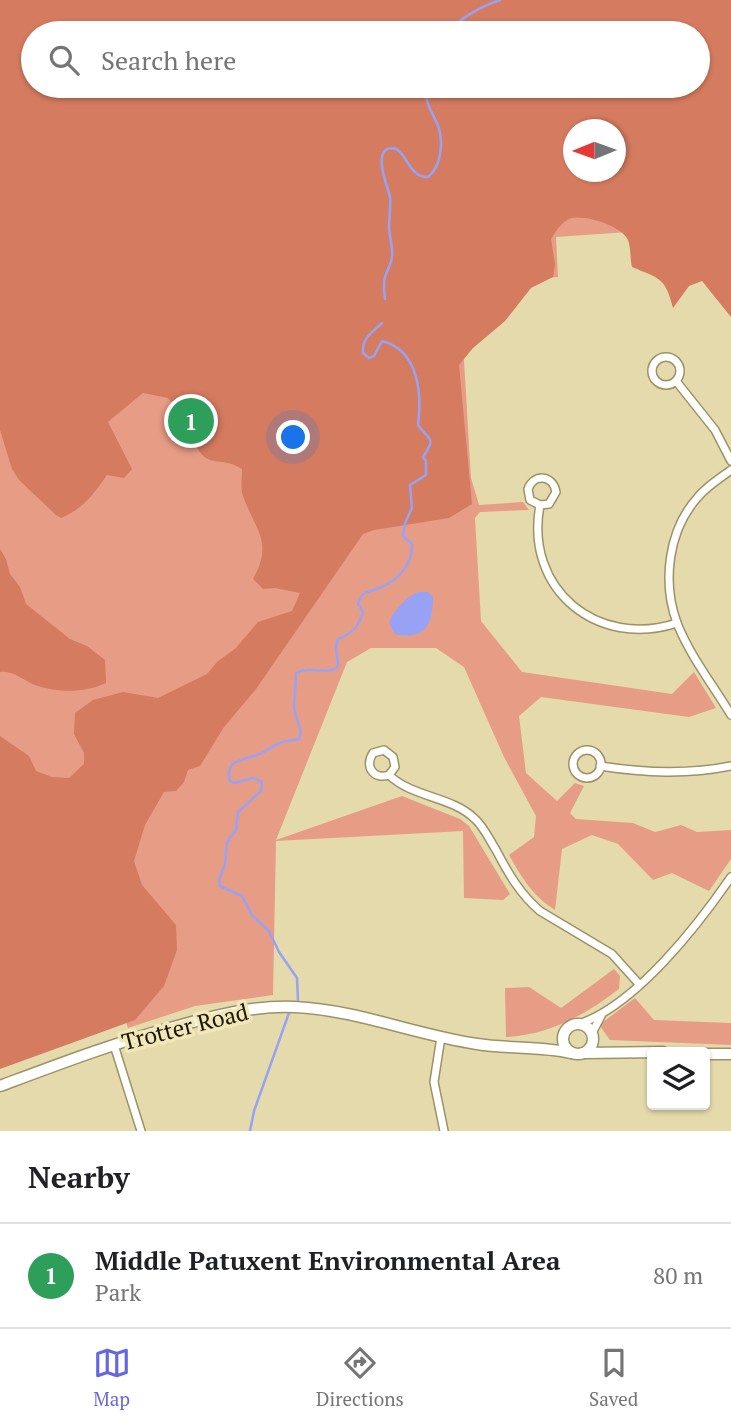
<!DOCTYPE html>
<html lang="en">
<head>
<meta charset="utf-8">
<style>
  :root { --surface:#fff; --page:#f2f2f2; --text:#202124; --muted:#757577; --line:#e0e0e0; --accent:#6467e0 }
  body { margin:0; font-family:"PT Serif",serif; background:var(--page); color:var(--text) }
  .controls { position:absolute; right:21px; bottom:21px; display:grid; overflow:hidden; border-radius:7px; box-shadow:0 2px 5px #0004 }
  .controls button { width:63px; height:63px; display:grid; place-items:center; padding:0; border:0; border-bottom:2px solid var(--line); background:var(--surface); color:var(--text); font:35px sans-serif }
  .compass { position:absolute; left:563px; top:119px; width:63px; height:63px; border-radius:50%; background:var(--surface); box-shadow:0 2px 5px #0004; rotate:269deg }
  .you { position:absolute; left:294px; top:438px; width:24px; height:24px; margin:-18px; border:5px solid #fff; border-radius:50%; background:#1a73e8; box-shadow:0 0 0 10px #1a73e833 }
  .badge { display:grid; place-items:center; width:46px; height:46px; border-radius:50%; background:var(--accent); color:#fff; font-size:23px; font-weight:700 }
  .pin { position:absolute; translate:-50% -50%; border:4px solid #fff; box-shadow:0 2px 7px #0006 }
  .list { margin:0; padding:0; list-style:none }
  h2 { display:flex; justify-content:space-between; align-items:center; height:91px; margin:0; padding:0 28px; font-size:30px }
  h2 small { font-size:23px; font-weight:400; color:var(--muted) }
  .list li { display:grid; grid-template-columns:46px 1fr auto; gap:21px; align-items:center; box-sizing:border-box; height:105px; padding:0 28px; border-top:2px solid var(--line) }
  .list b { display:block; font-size:26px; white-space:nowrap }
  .list p { margin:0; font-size:23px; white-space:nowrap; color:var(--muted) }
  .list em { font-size:23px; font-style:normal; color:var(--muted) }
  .icon { flex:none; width:38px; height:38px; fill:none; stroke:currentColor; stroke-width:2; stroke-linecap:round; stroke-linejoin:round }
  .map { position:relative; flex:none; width:731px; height:1131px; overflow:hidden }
  .search { position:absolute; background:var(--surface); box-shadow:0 2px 5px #0004; left:21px; right:21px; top:21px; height:77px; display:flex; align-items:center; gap:18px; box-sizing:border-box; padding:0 24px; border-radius:38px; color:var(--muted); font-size:26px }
  .sheet { height:196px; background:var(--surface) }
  nav { display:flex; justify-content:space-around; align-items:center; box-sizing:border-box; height:98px; border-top:2px solid var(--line); background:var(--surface); font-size:19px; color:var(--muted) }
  nav a { display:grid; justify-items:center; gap:4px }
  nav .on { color:var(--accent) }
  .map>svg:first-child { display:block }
  .green { fill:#e79c85; fill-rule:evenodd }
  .forest { fill:#d57b5f; fill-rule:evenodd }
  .water { fill:#98a2f5 }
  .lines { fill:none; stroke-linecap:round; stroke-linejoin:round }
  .stream { stroke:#98a2f5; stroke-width:2.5 }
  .minor-casing { stroke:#9c9266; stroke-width:10 }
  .tertiary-casing { stroke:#9c9266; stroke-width:13 }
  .minor { stroke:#fff; stroke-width:7 }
  .tertiary { stroke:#fff; stroke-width:10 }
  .labels { text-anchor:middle; stroke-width:7; stroke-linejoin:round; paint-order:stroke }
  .street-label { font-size:23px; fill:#1b1706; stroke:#f1e7b8 }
</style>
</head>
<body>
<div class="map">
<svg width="731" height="1131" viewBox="0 0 731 1131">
  <rect width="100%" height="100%" fill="#e4daac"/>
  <g class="green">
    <path d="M0,0H731L728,225L556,237L558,277L476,283L461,310L471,478L479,505L523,502L529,510L480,512L475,518L481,621L522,672L672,694L694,672L716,708L689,717L541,697L519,716L526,773L557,801L575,783L584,786L570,813L576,819L633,823L655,832L681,825L697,832L731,830V859L709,891L672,873L653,880L618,844L592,835L562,849L555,910C533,896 522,878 509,855L534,837L536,816L504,757L464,667L436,648H371L347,662L276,840L402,796L460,819L469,826L510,894L503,900L464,898L463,831L276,841L273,995L195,1006L128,1028L74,879L0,917ZM33,33H698V86H33ZM574,130H616V172H574Z"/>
    <path d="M614,969L620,976L619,989C585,1015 549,1035 506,1037L505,988L529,987L561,1008Z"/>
    <polygon points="635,998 654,1020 731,1023 731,1045 610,1040 600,1026 603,1022"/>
  </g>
  <g class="forest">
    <path d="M0,0H731V317L702,281L689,286L673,308C665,277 660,279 632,267C630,259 631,248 628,240C622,226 583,213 569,219C561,223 556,231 551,239L555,264L553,277L531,288L505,321L473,348L459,365L472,504L449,518L374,530L363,534L256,689L224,727L200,766L188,770L184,782L176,791L164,792L145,825L134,861L142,885L176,925L177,950L164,986L135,1020L0,1069V736L29,756L36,771L52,777L69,778L84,764V753L74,734L75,713L93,700L123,692L158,698L207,674L217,662L236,648L258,622L292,611L300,593L275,588L263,589L253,579C274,542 255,530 243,496C240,488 242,477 242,469C227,459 216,464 206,458C197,454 178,410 168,398L143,393L108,422L132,469L124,478L107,475C93,495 84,508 61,518L56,515L19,480L12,469L0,430ZM33,33H698V86H33ZM574,130H616V172H574Z"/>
    <path d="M0,549L6,559L10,574L20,587L26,604L70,639L87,646L105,660L106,683C85,693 57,693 35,685C22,680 14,670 0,672Z"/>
  </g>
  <path class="water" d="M419,592H428L433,597C433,624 425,641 395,634L389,623C392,612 409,594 419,592Z"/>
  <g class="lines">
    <g class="stream">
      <path d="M448,33C459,18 482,6 500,0"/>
      <path d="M385,299C384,292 383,284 385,277C387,270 392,263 392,256C393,248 390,238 389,229C389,218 391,207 390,197C388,187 371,149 392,148C406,148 408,178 428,177C442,166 444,140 437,123C430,109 425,102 426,86"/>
      <path d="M298,1000L297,978L279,952L269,931L252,915L242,896L220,886L219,880L225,864L227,842L236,830L238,812L261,791L262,782L253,778L234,783L230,781C224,760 243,760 257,755C266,752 273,745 282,742C287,740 293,741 299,739L301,732L294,709L296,673C311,665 324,676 338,667C339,657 333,649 338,639C351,634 359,627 363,612L358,604C361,591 368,592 379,588C397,581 413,565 412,544L403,536L405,523L412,508L410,485L426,475V461L423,457C437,436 429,441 418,425C422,395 419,350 382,341L374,356L369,358L363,353C362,337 372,333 382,323"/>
      <polyline points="250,1131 254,1111 289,1013"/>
    </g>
    <defs>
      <g id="minor">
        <circle cx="666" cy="371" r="14"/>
        <polyline points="676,381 715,430 731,461"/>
        <path d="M731,470C719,479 707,486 698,497C668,530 662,582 677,623C690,656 713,685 731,715"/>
        <path d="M540,505L549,504L556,492C553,475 534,473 528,489L530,500L540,505C524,590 598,649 677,623"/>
        <circle cx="587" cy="764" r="14"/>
        <path d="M600,766C645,773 687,775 731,766"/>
        <path d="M389,775L395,767L393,757L384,750L373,753C364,767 374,780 389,775C413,798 452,796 475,819C484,827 489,839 496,850C508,873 520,894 540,911L612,954L639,984"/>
        <path d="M579,1024C636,1005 698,925 731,877"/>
        <polyline points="592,1033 601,1016"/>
        <polyline points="441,1037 434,1082 444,1131"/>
        <polyline points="114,1045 141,1131"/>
      </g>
      <g id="tertiary">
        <circle cx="578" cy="1039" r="15"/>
        <polyline points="584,1053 663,1052"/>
        <polyline points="705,1054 731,1054"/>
        <path d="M0,1086C59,1064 119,1041 181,1025C218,1015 256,1005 295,1007C357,1010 416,1035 477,1044C508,1049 540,1046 571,1053"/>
      </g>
    </defs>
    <use href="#minor" class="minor-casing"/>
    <use href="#tertiary" class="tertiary-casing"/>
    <use href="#minor" class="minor"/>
    <use href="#tertiary" class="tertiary"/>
  </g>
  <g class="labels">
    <g class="street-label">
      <text transform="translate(185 1027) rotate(-14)" y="8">Trotter Road</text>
    </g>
  </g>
</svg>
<div class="controls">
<button><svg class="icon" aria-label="layers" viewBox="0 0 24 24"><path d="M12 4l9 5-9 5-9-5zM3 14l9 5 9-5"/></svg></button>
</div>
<svg class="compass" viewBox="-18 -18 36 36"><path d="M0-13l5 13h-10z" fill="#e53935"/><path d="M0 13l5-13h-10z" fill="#757577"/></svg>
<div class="you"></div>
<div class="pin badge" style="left:191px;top:421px;background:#2e9e5b">1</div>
<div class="search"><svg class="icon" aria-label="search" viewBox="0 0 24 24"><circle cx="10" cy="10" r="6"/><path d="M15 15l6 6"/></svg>Search here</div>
</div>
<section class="sheet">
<h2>Nearby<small></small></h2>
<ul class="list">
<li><span class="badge" style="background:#2e9e5b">1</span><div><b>Middle Patuxent Environmental Area</b><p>Park</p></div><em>80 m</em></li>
</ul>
</section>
<nav>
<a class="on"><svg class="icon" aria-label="map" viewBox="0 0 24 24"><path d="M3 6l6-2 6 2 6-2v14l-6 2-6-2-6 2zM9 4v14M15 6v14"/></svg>Map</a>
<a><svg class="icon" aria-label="directions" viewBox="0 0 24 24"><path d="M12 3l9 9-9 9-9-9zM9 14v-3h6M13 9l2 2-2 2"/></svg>Directions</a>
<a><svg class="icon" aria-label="saved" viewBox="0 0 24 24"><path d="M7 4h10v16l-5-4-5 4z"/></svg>Saved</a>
</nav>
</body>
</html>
